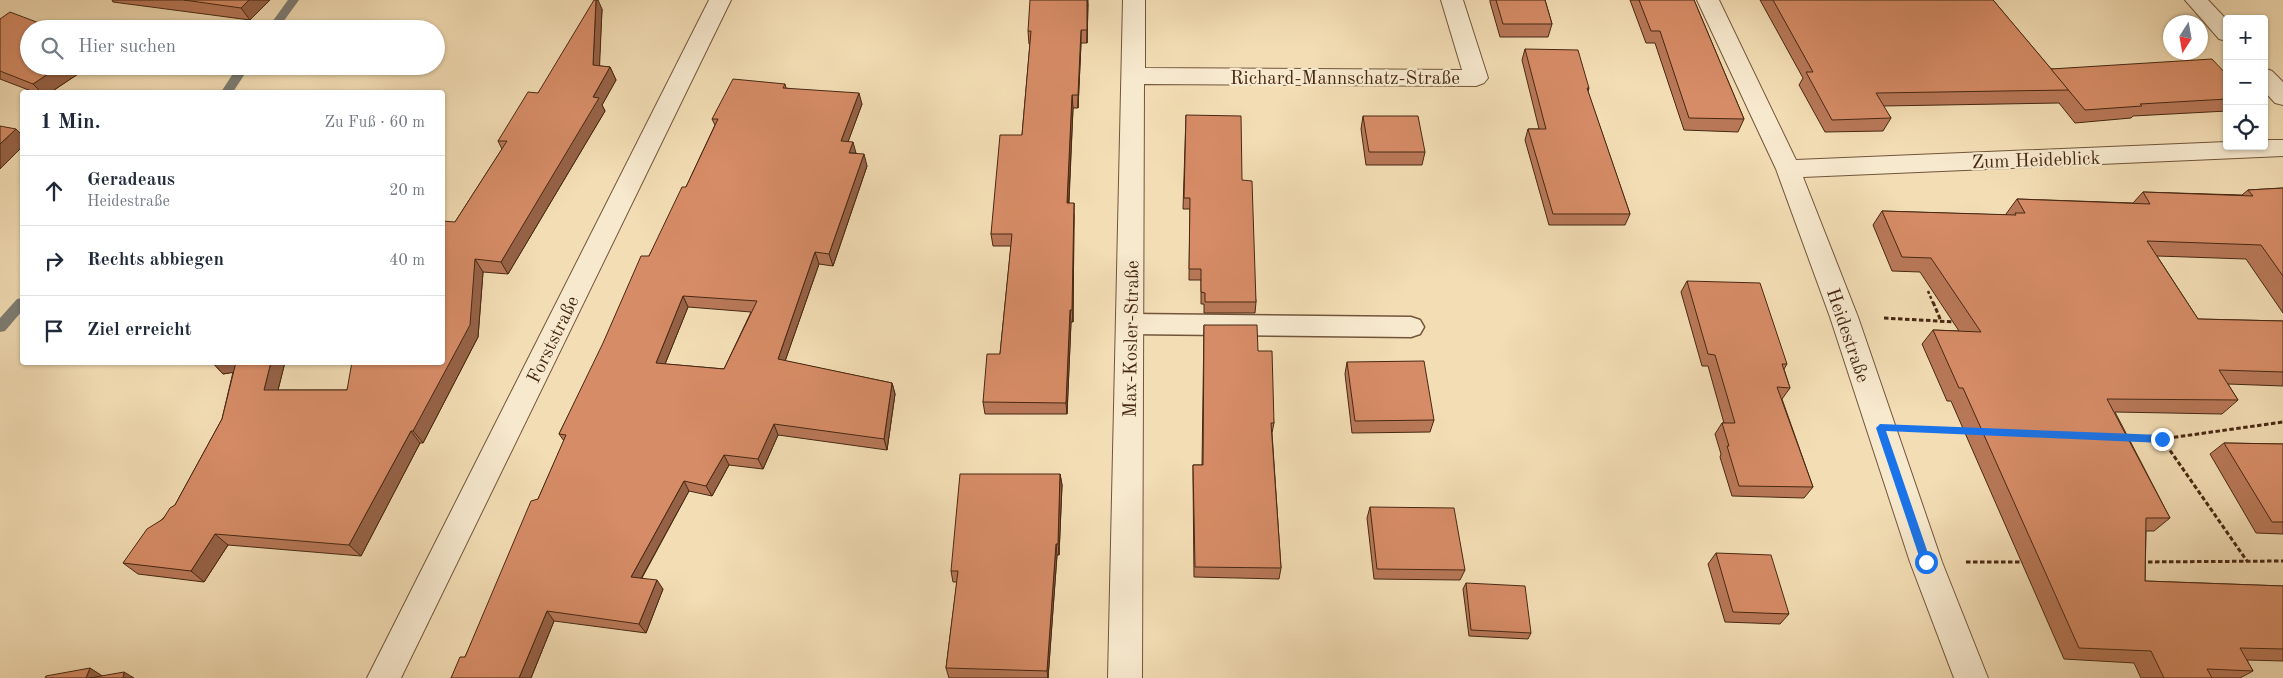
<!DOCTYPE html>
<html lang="de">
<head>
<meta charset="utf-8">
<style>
  :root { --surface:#fff; --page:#f2f2f3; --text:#1f2937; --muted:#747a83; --line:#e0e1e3 }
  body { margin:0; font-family:"Old Standard TT",serif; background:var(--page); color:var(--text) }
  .controls { position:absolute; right:15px; top:15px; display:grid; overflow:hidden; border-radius:5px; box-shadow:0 1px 4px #0004 }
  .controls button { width:45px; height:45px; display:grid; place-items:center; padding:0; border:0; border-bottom:1px solid var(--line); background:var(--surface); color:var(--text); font:25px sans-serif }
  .compass { position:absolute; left:2163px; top:15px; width:45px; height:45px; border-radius:50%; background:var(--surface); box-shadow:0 1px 4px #0004; rotate:191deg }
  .stop { position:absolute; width:15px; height:15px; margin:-11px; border:4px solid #1a73e8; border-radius:50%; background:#fff }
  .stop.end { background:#1a73e8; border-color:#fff; box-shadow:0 1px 5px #0008 }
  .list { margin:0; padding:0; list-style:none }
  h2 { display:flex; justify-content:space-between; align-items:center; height:65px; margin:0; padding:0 20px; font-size:21px }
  h2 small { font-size:16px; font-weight:400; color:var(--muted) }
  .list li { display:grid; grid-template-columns:32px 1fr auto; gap:15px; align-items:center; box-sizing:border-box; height:70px; padding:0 20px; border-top:1px solid var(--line) }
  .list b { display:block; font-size:19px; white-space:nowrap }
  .list p { margin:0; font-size:16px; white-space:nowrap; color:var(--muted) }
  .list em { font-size:16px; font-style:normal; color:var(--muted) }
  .icon { flex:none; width:28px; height:28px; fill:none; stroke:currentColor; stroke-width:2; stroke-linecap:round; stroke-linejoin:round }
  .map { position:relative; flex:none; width:2283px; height:678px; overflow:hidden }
  .search { position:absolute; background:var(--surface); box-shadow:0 1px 4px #0004; left:20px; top:20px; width:425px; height:55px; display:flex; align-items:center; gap:12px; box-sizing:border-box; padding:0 18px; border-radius:28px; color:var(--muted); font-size:19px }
  .panel { position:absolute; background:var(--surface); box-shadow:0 1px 4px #0004; left:20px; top:90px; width:425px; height:275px; border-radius:5px }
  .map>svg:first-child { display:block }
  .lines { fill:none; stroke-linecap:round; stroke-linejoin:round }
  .stream { fill:#7d7e76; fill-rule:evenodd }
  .service-casing { stroke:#72553a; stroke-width:3 }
  .minor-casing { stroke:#72553a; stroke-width:2 }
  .path-far1 { stroke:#472812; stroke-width:2.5; stroke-dasharray:3 2.5; stroke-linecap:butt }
  .path { stroke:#472812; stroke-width:3; stroke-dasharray:4.5 2.5; stroke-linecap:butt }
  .service { fill:#f7e9ce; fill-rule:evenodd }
  .minor { fill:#f7e9ce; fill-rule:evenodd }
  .wall { fill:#b87858; stroke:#472812; fill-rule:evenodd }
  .shaded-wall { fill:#966247; stroke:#472812 }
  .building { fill:#d68c66; stroke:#472812; fill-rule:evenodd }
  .route { fill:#1a73e8 }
  .labels { text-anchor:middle; stroke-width:4.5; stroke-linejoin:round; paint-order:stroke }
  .street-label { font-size:19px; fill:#472812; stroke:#f7e9ce }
</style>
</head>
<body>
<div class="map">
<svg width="2283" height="678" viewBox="0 0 2283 678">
  <rect width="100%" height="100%" fill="#f3ddb4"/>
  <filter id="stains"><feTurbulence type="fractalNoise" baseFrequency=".004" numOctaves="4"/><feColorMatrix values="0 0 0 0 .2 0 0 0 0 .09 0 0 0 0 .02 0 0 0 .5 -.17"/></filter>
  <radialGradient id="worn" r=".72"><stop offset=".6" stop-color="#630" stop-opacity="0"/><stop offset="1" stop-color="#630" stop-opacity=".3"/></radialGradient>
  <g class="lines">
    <g class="stream">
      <polygon points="288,0 299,0 278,29 267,29"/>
      <polygon points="238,66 250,66 233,92 221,92"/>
      <polygon points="22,298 22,311 5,331 0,332 0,318 17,299"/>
    </g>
    <defs>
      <polygon id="service" points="1130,314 1411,317 1420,320 1424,327 1420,334 1411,337 1130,334 1121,331 1117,324 1121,317"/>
      <g id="minor">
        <polygon points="709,0 731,0 401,678 367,678"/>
        <polygon points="1123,0 1145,0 1145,68 1462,70 1441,0 1463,0 1488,78 1484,83 1476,86 1144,84 1142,678 1108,678"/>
        <polygon points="1697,0 1719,0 1796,160 2227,142 2227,146 2264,146 2264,140 2283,140 2283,156 1803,177 1858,317 1942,562 1988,678 1954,678 1910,562 1830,317 1776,169"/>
        <polygon points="2185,0 2208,0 2227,20 2227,41 2219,39"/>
        <polygon points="2264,68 2272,71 2283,82 2283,105 2275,103 2264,91"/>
      </g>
    </defs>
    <use href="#service" class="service-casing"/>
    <use href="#minor" class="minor-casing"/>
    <polyline class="path-far1" points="1928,291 1933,303"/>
    <g class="path">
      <polyline points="1933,302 1941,321"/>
      <polyline points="1884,318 1955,322"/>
      <polyline points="1923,429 1966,431"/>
      <polyline points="2125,438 2162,439 2283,422"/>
      <polyline points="2162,439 2247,561"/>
      <polyline points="1966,562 2025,562"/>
      <polyline points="2141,562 2283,561"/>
    </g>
    <use href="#service" class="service"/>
    <use href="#minor" class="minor"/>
  </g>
  <g class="wall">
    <polygon points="112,0 270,0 250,20 113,2"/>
    <polygon points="1088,0 1087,43 1081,43 1078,108 1073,108 1069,203 1074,215 1073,322 1071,322 1067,414 985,414 983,402 1000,354 1011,246 993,246 991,234 1022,135 1030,44 1029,44 1028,31"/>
    <polygon points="1490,0 1545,0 1552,24 1548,37 1500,37 1490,2"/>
    <polygon points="1630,0 1694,0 1744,119 1738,132 1684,130 1655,43 1646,43"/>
    <polygon points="1760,0 1993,0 2051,69 2227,75 2227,111 2133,116 2131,118 2075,123 2059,103 1883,106 1891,118 1883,131 1825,132 1799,85 1803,78"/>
    <polygon points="602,9 599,66 610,67 616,80 602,105 605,111 508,274 483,272 478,337 423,443 420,443 361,556 228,545 204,582 138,574 123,563 175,505 222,419 233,372 223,374 212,362 285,362 278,390 347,390 502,149 498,141 538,93"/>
    <polygon points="0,19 90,66 51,92 34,92 0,79"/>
    <polygon points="1525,49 1589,88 1588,92 1630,214 1625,225 1549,225 1525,140 1528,129 1539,129 1522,60"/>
    <path d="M785,84L786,88L862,104L848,141L856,153L867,166L833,266L819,264L785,361L892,383L895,394L887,450L778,435L763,469L729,465L712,496L689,491L642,578L663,589L646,633L554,621L531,678H451L465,657L538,499L564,441L559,434L649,256L686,187L715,125L712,119ZM688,307L751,312L724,369L665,364Z"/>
    <polygon points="1186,115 1242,180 1256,302 1255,313 1204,313 1204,304 1201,304 1201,280 1189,280 1190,209 1183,209"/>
    <polygon points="1363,116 1425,152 1422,165 1366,165 1361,129"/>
    <polygon points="2283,188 2283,313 2246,259 2157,256 2198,319 2283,321 2283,386 2228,384 2238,400 2222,414 2115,412 2170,518 2154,531 2146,531 2145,581 2283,586 2283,661 2247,660 2253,671 2240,678 2141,678 2134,663 2064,659 1951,401 1947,401 1922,344 1933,330 1959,331 1920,272 1892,271 1873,225 1882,211 2007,215 2006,214 2017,199 2133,203 2143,192 2242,195 2248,190"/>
    <polygon points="1687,281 1787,364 1784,369 1790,388 1782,399 1813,487 1804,498 1732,496 1720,457 1721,454 1715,434 1722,423 1724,423 1708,366 1702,366 1681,292"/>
    <polygon points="1204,325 1258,351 1274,423 1272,433 1281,568 1279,579 1194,577 1193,476 1193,465 1202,465"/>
    <polygon points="1347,362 1434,420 1430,432 1352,433 1345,374"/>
    <polygon points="2224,443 2283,444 2283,534 2256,533 2210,454"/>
    <polygon points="1060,474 1062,485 1059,555 1057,555 1048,678 949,678 946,668 957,582 953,582 951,571"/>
    <polygon points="1370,507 1465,570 1460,580 1374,579 1367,518"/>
    <polygon points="1716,553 1789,614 1780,624 1725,622 1708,564"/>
    <polygon points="1466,583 1531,633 1528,639 1469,636 1463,589"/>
  </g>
  <g class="shaded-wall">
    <polygon points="249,0 270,0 250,20 241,8"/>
    <polygon points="596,0 598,0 602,9 599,79 593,65"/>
    <polygon points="1087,0 1088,4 1087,43"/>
    <polygon points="1081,30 1081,43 1078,108 1078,95"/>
    <polygon points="60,66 90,66 51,92 41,92 33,84"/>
    <polygon points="610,67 616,80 602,105 605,111 508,274 501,262"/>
    <polygon points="859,93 862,104 844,153 841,141"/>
    <polygon points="1072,95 1073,108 1068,215 1067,203"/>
    <polygon points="16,129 22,135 22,147 0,169 0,144"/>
    <polygon points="853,142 856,153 849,153"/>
    <polygon points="864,154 867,166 833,266 829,254"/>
    <polygon points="1074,203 1074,215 1073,322 1072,310"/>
    <polygon points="815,252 819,264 782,370 778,359"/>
    <polygon points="475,259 483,272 478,337 423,443 413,431"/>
    <polygon points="683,296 688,307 661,374 656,363"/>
    <polygon points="1070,310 1071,322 1067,414 1066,403"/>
    <polygon points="212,362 242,362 249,370 223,374"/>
    <polygon points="271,362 285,362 275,402 264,390"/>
    <polygon points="892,383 895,394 887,450 884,439"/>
    <polygon points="774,424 778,435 763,469 758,459"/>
    <polygon points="411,431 420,443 361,556 349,545"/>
    <polygon points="724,455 729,465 712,496 706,486"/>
    <polygon points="1060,474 1062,485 1059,555 1058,544"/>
    <polygon points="684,481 689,491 637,586 631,577"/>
    <polygon points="215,534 228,545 204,582 191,571"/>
    <polygon points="1056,544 1057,555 1048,678 1047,671"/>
    <polygon points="657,580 663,589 646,633 639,624"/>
    <polygon points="547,611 554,621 531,678 519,678"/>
    <polygon points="90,668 104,677 103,678 86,678"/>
    <polygon points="124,672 134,678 123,678"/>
  </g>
  <g class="building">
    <polygon points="184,0 249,0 241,8"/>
    <polygon points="594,0 596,0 593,65 610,67 593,97 599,98 501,262 475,259 470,325 413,431 411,431 349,545 215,534 191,571 123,563 147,529 163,519 170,508 175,505 222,419 236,362 271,362 264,390 347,390 352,362 442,362 442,221 455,222 507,141 498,141 528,92 538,93"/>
    <polygon points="1030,0 1087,0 1087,30 1081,30 1078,95 1072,95 1067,203 1074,203 1072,310 1070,310 1066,403 983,402 987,354 1000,354 1012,234 991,234 1000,135 1022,135 1031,31 1028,31"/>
    <polygon points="1496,0 1545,0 1552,24 1503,24"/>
    <polygon points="1639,0 1694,0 1744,119 1689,118 1660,31 1651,31"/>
    <polygon points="1773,0 1993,0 2069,90 1876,93 1891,118 1832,120 1806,72 1813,72"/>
    <polygon points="10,12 55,29 29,29 29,66 60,66 33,84 0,71 0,19"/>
    <polygon points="1525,49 1578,50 1589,88 1587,88 1630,214 1553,214 1528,129 1546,129"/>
    <polygon points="2212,59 2227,75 2227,99 2140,104 2142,106 2085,110 2051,69"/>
    <path d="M733,79L785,84L783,88L859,93L841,141L853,142L849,153L864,154L829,254L815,252L778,359L892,383L884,439L774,424L758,459L724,455L706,486L684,481L631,577L657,580L639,624L547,611L519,678H451L460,657H465L531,501L538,499L566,435L559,434L603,343L641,256H649L682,187H686L718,119H712ZM683,296L757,301L724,369L656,363Z"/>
    <polygon points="1186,115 1241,116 1242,180 1252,181 1256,302 1205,302 1205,293 1201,292 1201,269 1189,269 1190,198 1184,198"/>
    <polygon points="1363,116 1418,116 1425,152 1369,152"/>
    <polygon points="0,126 16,129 0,144"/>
    <polygon points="2283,188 2283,276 2261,245 2147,241 2198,319 2283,321 2283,372 2219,370 2238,400 2107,399 2170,518 2146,518 2145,581 2283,586 2283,649 2240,648 2253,671 2207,669 2212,678 2164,678 2151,651 2079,648 1963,388 1959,388 1933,330 1981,332 1931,258 1902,257 1882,211 2016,215 2015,213 2025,213 2017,199 2150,204 2143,192 2253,196 2248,190"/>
    <polygon points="1687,281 1760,283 1787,364 1782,364 1790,388 1777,387 1813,487 1739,486 1727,446 1729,446 1722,423 1735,423 1715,355 1708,354"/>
    <polygon points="1204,325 1257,325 1258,351 1272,351 1274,423 1271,423 1281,568 1195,567 1193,465 1203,465"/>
    <polygon points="1424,361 1434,420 1355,421 1347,362"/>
    <polygon points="2224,443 2283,444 2283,522 2272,522"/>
    <polygon points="960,474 1060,474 1058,544 1056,544 1047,671 946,668 958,571 951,571"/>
    <polygon points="1370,507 1454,508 1465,570 1377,569"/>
    <polygon points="1716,553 1771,555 1789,614 1733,612"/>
    <polygon points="1466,583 1525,586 1531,633 1471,630"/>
    <polygon points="90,668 86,678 45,678 46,676"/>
    <polygon points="124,672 123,678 90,678"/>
  </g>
  <polygon class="route" points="1880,424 2162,435 2166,439 2162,443 1886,431 1931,562 1926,566 1921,562 1876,428"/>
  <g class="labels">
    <g class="street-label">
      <text x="1345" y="84">Richard-Mannschatz-Straße</text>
      <text transform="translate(2036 159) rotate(-2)" y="7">Zum Heideblick</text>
      <text transform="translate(1849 335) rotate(71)" y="7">Heidestraße</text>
      <text transform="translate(552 339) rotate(-64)" y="7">Forststraße</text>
      <text transform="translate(1130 339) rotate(-89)" y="7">Max-Kosler-Straße</text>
    </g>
  </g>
  <rect width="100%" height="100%" filter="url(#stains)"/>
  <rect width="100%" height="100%" fill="url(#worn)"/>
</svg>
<div class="controls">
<button>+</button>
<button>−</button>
<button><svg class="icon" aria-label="locate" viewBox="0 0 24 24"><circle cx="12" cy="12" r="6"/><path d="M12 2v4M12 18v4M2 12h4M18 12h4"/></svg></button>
</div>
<svg class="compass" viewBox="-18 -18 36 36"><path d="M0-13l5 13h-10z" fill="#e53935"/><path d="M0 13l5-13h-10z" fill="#747a83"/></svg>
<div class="stop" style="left:1926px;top:562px"></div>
<div class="stop end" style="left:2162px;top:439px"></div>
<div class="search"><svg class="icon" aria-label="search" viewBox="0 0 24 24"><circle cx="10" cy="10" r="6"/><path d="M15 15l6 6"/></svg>Hier suchen</div>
<section class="panel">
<h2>1 Min.<small>Zu Fuß · 60 m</small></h2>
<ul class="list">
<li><svg class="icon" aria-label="ahead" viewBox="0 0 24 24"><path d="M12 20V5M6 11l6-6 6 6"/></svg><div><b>Geradeaus</b><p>Heidestraße</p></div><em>20 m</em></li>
<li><svg class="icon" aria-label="right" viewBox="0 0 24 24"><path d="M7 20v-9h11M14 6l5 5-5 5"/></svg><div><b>Rechts abbiegen</b></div><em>40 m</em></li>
<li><svg class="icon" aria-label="arrive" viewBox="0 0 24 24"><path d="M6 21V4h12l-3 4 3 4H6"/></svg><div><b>Ziel erreicht</b></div></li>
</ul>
</section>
</div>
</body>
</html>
